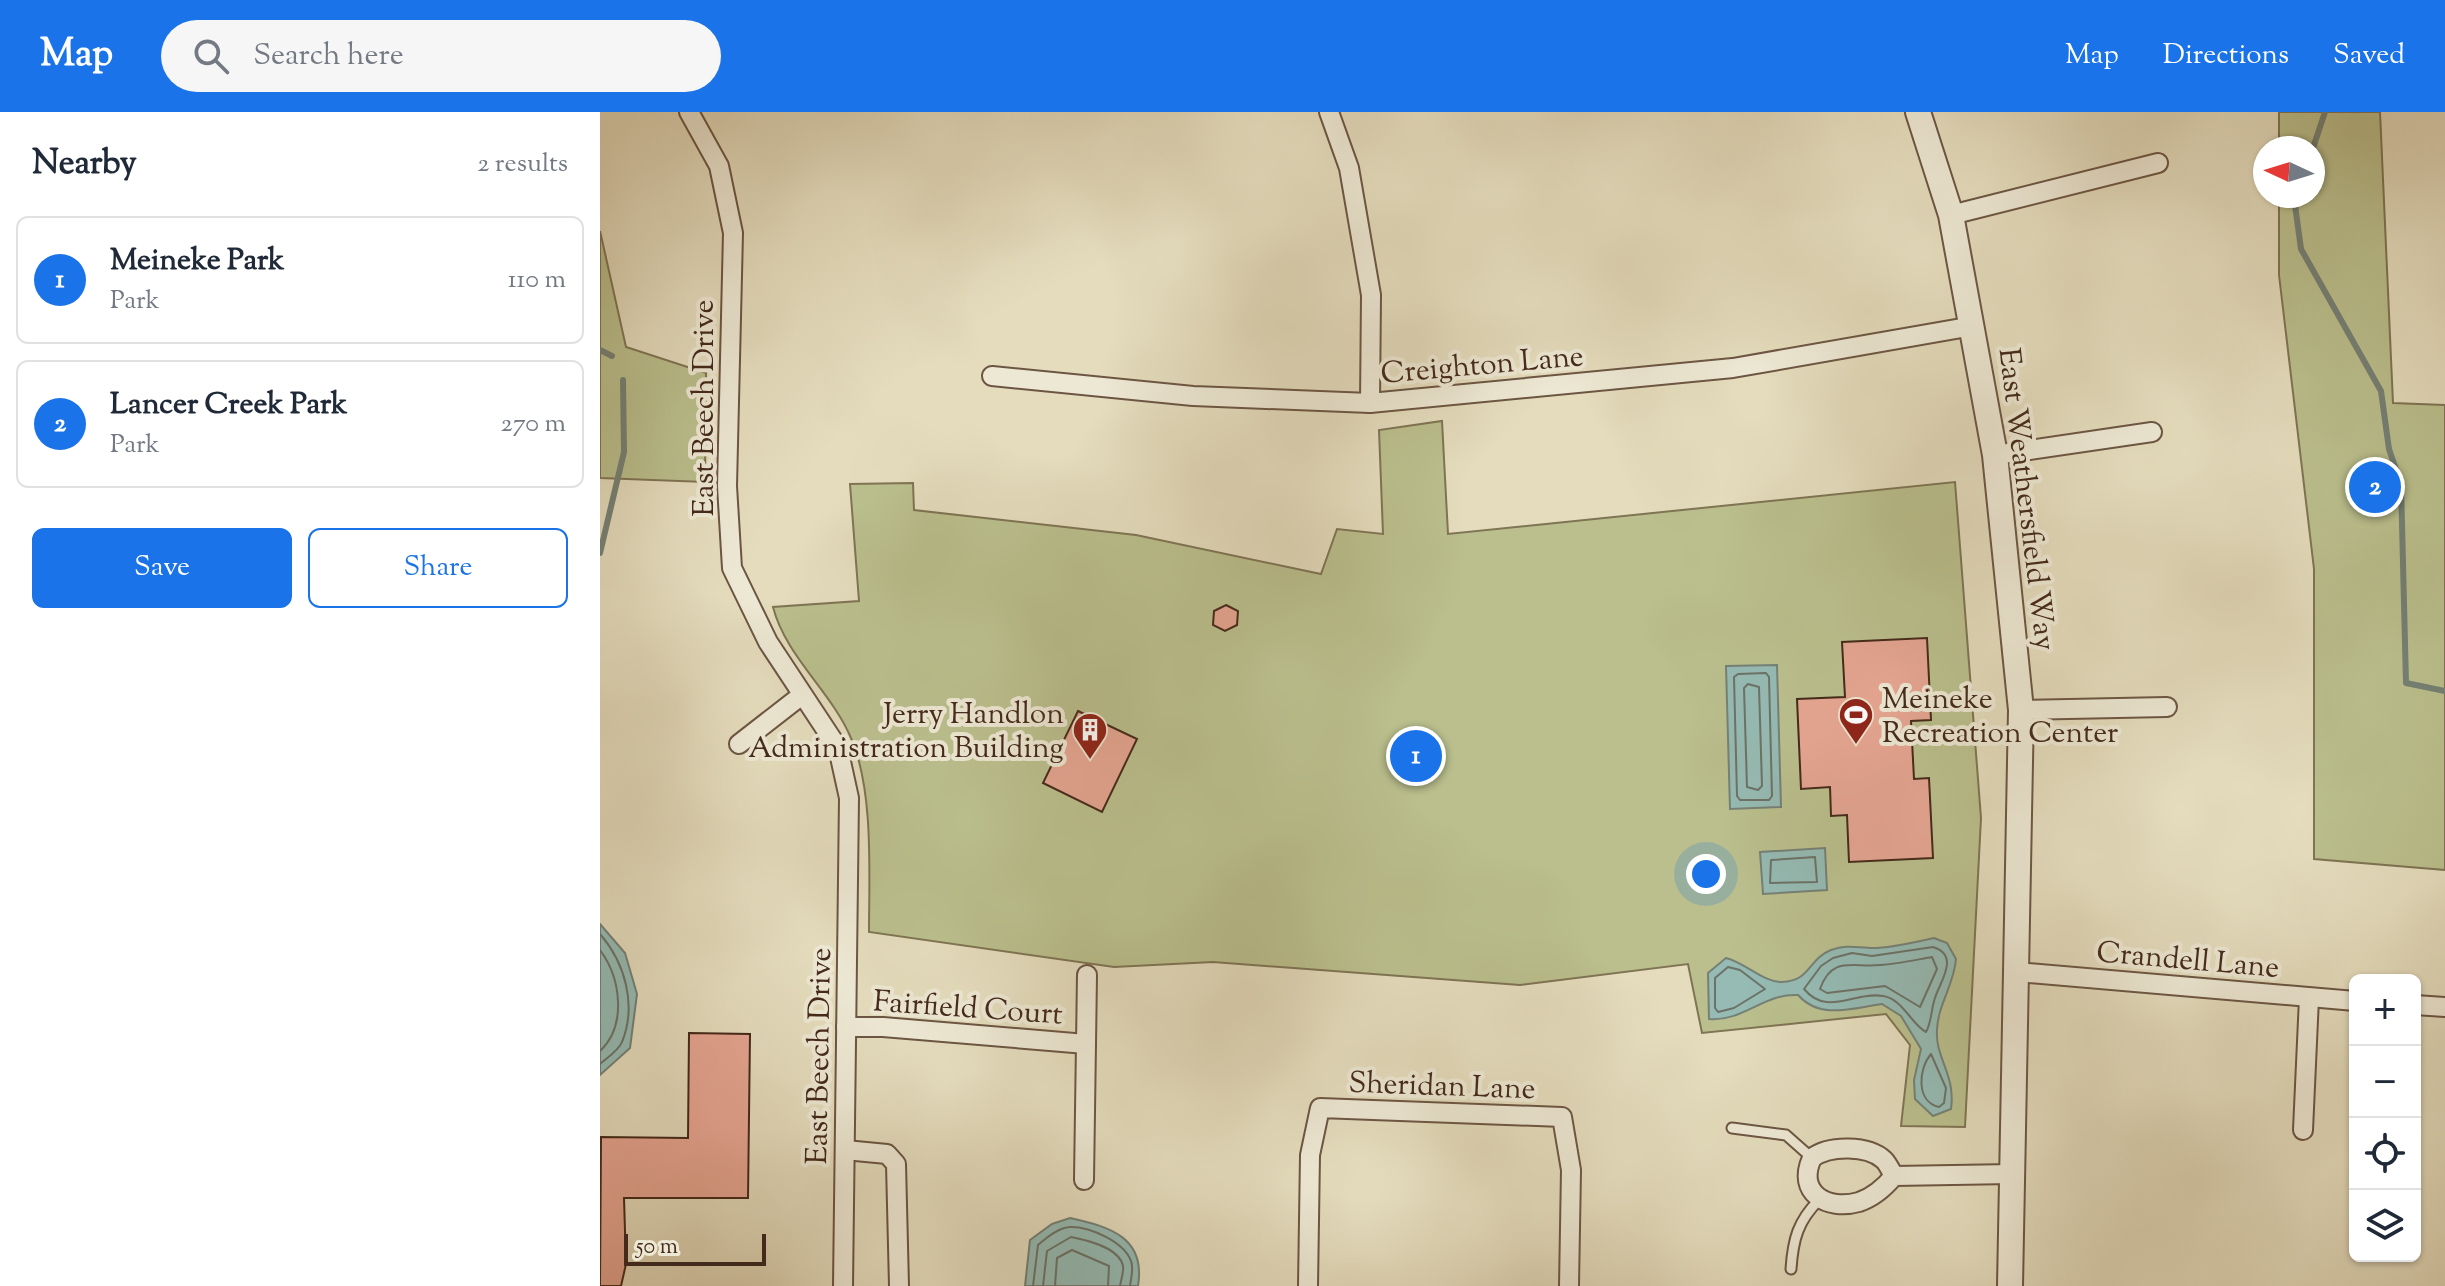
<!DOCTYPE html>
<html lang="en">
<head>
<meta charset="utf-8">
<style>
  :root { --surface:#fff; --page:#f6f6f7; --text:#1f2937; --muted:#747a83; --line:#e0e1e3; --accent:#1a73e8 }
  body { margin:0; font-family:"Sorts Mill Goudy",serif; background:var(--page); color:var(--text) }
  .controls { position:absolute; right:24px; bottom:24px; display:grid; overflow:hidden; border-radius:12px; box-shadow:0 2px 6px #0004 }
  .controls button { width:72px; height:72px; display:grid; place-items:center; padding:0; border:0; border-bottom:2px solid var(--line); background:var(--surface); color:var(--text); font:40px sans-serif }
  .compass { position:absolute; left:1653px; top:24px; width:72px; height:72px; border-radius:50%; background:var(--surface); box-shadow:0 2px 6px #0004; rotate:274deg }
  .scale { position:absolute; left:24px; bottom:20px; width:142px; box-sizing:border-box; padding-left:8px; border:4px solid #442a1a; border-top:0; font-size:22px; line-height:28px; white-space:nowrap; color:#442a1a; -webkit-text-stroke:6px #ede8d4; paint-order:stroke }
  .you { position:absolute; left:1106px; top:762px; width:28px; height:28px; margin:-20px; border:6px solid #fff; border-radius:50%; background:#1a73e8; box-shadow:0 0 0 12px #1a73e833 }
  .badge { display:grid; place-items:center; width:52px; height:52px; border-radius:50%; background:var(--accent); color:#fff; font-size:26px; font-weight:700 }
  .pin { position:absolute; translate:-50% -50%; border:4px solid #fff; box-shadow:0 2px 8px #0006 }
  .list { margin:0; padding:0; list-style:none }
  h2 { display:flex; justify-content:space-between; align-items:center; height:104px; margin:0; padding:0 32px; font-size:34px }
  h2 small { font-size:26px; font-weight:400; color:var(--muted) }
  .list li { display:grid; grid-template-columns:52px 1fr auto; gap:24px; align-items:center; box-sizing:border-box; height:128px; margin:0 16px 16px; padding:0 16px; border:2px solid var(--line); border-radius:12px }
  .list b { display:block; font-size:30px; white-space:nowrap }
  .list p { margin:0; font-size:26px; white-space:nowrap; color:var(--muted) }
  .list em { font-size:26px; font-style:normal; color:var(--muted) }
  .actions { display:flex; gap:16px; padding:24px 32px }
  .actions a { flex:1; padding:18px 0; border:2px solid var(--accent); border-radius:12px; text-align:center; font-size:28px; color:var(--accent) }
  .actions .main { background:var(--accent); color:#fff }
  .icon { flex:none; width:44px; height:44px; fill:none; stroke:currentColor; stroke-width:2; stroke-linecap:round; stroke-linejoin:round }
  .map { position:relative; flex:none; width:1845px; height:1174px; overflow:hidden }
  header { display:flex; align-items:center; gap:48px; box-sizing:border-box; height:112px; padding:0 40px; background:var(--accent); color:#fff }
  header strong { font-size:38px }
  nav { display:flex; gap:44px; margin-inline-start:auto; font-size:28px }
  .search { width:560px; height:72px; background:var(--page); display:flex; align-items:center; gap:20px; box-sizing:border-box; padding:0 28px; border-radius:44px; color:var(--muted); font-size:30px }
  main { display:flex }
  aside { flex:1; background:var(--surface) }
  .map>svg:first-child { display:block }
  .green { fill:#babf8d; stroke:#7f7454; stroke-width:2 }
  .water { fill:#95bbb4; stroke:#758176; stroke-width:2 }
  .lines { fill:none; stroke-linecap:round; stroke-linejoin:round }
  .shore { stroke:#6c7267; stroke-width:2 }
  .stream { stroke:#758176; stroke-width:6 }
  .building { fill:#e5a592; stroke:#442a1a; stroke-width:2 }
  .service-casing { stroke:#6c5643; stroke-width:13 }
  .minor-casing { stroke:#6c5643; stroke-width:22 }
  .tertiary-casing { stroke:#6c5643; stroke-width:28 }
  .service { stroke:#ede8d4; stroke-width:9 }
  .minor { stroke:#ede8d4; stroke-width:18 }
  .tertiary { stroke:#ede8d4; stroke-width:24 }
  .labels { text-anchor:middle; stroke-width:8; stroke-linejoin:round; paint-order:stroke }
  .street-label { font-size:30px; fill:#442a1a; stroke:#ede8d4 }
  .poi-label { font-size:30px; fill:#442a1a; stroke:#ede8d4; text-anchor:start }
</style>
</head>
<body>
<header>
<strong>Map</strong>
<div class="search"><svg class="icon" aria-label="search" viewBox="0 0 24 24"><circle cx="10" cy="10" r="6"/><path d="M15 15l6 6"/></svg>Search here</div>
<nav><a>Map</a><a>Directions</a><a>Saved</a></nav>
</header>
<main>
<aside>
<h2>Nearby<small>2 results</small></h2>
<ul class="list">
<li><span class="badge">1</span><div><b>Meineke Park</b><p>Park</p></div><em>110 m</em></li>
<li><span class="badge">2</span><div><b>Lancer Creek Park</b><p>Park</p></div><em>270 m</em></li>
</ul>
<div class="actions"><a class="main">Save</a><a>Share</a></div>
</aside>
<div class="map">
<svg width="1845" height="1174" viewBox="0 0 1845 1174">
  <rect width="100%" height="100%" fill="#e4dcbd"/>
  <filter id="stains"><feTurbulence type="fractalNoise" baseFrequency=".0025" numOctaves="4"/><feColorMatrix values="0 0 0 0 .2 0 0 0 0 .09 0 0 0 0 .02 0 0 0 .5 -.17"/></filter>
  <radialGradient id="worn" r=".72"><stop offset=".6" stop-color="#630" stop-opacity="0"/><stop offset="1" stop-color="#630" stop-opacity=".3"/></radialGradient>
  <g class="green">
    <polygon points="1679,0 1780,0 1793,291 1845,293 1845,758 1714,747 1714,457 1679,163 1679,84 1713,84 1713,36 1679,36"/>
    <polygon points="0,119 26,235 106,261 105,370 0,366"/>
    <path d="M842,309L848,422L1355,370L1381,706L1365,1015L1301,1014L1310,933L1286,902L1102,921L1088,852L920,873L613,850L514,855L269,820C269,762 274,679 251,626C231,579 186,545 173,495L259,489L250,372L313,371L314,398L536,423L721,462L737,417L783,422L779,318Z"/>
  </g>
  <g class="water">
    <polygon points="1177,553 1181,695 1130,697 1126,554"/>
    <polygon points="1225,736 1227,778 1163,782 1160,740"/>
    <polygon points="0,812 25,841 37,882 30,936 0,963"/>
    <path d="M1334,826L1347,831L1356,847C1354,873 1338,892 1337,918C1335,946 1356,963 1351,997L1333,1004L1315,987L1314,968L1321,937L1301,904L1282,892C1252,896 1220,908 1198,883C1164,881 1143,910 1109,907L1108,861L1126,846C1146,851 1162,870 1182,870C1211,869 1208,847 1231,838C1247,832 1258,836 1273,836C1293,836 1315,830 1334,826Z"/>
    <path d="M470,1106C511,1115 546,1126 538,1174H425L430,1128L452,1112Z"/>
  </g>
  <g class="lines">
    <g class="shore">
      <polygon points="1166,561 1169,565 1172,684 1169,688 1140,688 1137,684 1134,565 1138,562"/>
      <polygon points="1148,572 1159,575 1162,674 1158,678 1147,675 1144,576"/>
      <polygon points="1215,745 1217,770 1170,771 1171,748"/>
      <path d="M0,822C25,851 37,893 22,930C19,938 7,946 0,952"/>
      <path d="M1333,835C1359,843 1342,867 1336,883C1331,895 1332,910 1326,920C1311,912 1303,887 1283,884C1254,879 1227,905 1204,877L1221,854L1233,846L1252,841L1272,844Z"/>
      <path d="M0,838C21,866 27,914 0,939"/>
      <path d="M1332,845L1337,857L1320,895L1285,874L1227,881L1220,877C1232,843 1253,856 1280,853C1297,852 1315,848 1332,845Z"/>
      <polygon points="1128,855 1140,858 1165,877 1134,896 1118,900 1115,896 1115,866"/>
      <path d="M1331,942L1346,976L1344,991L1339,995C1316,990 1318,957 1331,942Z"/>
      <path d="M433,1174L438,1133C447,1125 459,1115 471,1115C491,1115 524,1130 531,1149C534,1156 531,1166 530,1174"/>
      <path d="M443,1174L447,1139L471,1125C486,1128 519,1135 523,1154C524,1159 521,1168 520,1174"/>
      <polyline points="455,1174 457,1146 472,1138 509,1154 508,1174"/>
    </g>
    <g class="stream">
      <polyline points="1713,36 1725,0"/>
      <polyline points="1698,84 1695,93 1701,137 1781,279 1789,337 1801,372 1806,571 1845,579"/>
      <polyline points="0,238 12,244"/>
      <polyline points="0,441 24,340 23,268"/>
    </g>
  </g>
  <g class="building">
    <polygon points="626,493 638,499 637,513 625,519 613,513 614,499"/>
    <polygon points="1327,526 1331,608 1311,609 1314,667 1329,666 1333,746 1249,750 1247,703 1231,704 1230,675 1201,677 1197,587 1245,585 1242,530"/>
    <polygon points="478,599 537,627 502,700 443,671"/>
    <polygon points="89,921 150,922 148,1086 24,1086 26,1152 21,1174 0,1174 1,1025 88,1026"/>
  </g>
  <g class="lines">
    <defs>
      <g id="service">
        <polyline points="1132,1016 1186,1023 1212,1046"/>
        <path d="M1191,1157C1193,1127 1198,1109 1219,1088"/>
      </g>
      <g id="minor">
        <polyline points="89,0 119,54 133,121 127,374 132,456 168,530 238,636 249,686 243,1174"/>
        <polyline points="729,0 749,56 771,183 770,291"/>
        <polyline points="1351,103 1558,51"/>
        <polyline points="392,264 593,284 770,291 1133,256 1373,214"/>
        <polyline points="1395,343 1552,320"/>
        <polyline points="1421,598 1567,595"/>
        <polyline points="139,632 202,583"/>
        <polyline points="1417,860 1755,889"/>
        <polyline points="1815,893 1845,895"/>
        <polyline points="246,915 283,915 486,932"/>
        <polyline points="1703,1018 1709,886"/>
        <polyline points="245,1038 287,1042 296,1052 299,1174"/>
        <path d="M1294,1064C1291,1059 1288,1052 1284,1048C1268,1033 1229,1033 1212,1046C1196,1081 1227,1099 1259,1090C1274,1085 1284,1076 1294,1064L1412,1062"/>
        <polyline points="484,1068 487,863"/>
        <polyline points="708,1174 710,1043 720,996 962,1005 971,1058 969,1174"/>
      </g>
      <polyline id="tertiary" points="1318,0 1351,103 1395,343 1421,598 1410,1174"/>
    </defs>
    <use href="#service" class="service-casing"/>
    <use href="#minor" class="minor-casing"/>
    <use href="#tertiary" class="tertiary-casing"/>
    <use href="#service" class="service"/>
    <use href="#minor" class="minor"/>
    <use href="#tertiary" class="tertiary"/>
  </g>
  <defs>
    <symbol id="stadium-pin" viewBox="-11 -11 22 30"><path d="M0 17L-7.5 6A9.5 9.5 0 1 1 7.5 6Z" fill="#8f2418" stroke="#ede8d4"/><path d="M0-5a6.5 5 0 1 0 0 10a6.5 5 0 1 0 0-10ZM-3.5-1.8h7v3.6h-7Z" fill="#fff"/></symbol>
    <symbol id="building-pin" viewBox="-11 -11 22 30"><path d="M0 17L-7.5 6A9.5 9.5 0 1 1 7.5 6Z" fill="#8f2418" stroke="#ede8d4"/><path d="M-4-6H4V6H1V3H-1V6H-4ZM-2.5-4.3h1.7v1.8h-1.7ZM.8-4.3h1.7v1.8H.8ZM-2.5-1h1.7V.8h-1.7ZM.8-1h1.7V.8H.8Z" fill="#fff"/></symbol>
  </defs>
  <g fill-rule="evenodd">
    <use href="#stadium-pin" x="1236" y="583" width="40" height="54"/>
    <use href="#building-pin" x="470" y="598" width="40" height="54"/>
  </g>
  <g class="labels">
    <g class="street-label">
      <text transform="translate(882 252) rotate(-5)" y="10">Creighton Lane</text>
      <text transform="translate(103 296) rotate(-90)" y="10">East Beech Drive</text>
      <text transform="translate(1428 387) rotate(83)" y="10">East Weathersfield Way</text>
      <text transform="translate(1588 847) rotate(5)" y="10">Crandell Lane</text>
      <text transform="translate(368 895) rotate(4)" y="10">Fairfield Court</text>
      <text transform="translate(218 944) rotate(-89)" y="10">East Beech Drive</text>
      <text transform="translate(842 973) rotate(2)" y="10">Sheridan Lane</text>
    </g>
    <g class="poi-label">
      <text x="1282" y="596">Meineke<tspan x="1282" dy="34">Recreation Center</tspan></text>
      <text x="464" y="611" text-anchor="end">Jerry Handlon<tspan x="464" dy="34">Administration Building</tspan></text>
    </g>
  </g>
  <rect width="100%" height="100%" filter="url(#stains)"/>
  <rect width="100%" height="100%" fill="url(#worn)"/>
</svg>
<div class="controls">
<button>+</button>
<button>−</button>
<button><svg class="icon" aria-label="locate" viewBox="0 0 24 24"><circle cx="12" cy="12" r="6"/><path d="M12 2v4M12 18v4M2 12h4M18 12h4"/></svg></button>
<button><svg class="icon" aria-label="layers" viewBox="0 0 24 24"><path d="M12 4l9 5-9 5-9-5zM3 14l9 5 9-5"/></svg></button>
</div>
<svg class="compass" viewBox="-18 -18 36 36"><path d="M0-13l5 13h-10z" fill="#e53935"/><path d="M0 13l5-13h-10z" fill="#747a83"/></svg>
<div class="scale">50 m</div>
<div class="you"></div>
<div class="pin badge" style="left:816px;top:644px">1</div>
<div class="pin badge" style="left:1775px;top:375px">2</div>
</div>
</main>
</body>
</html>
